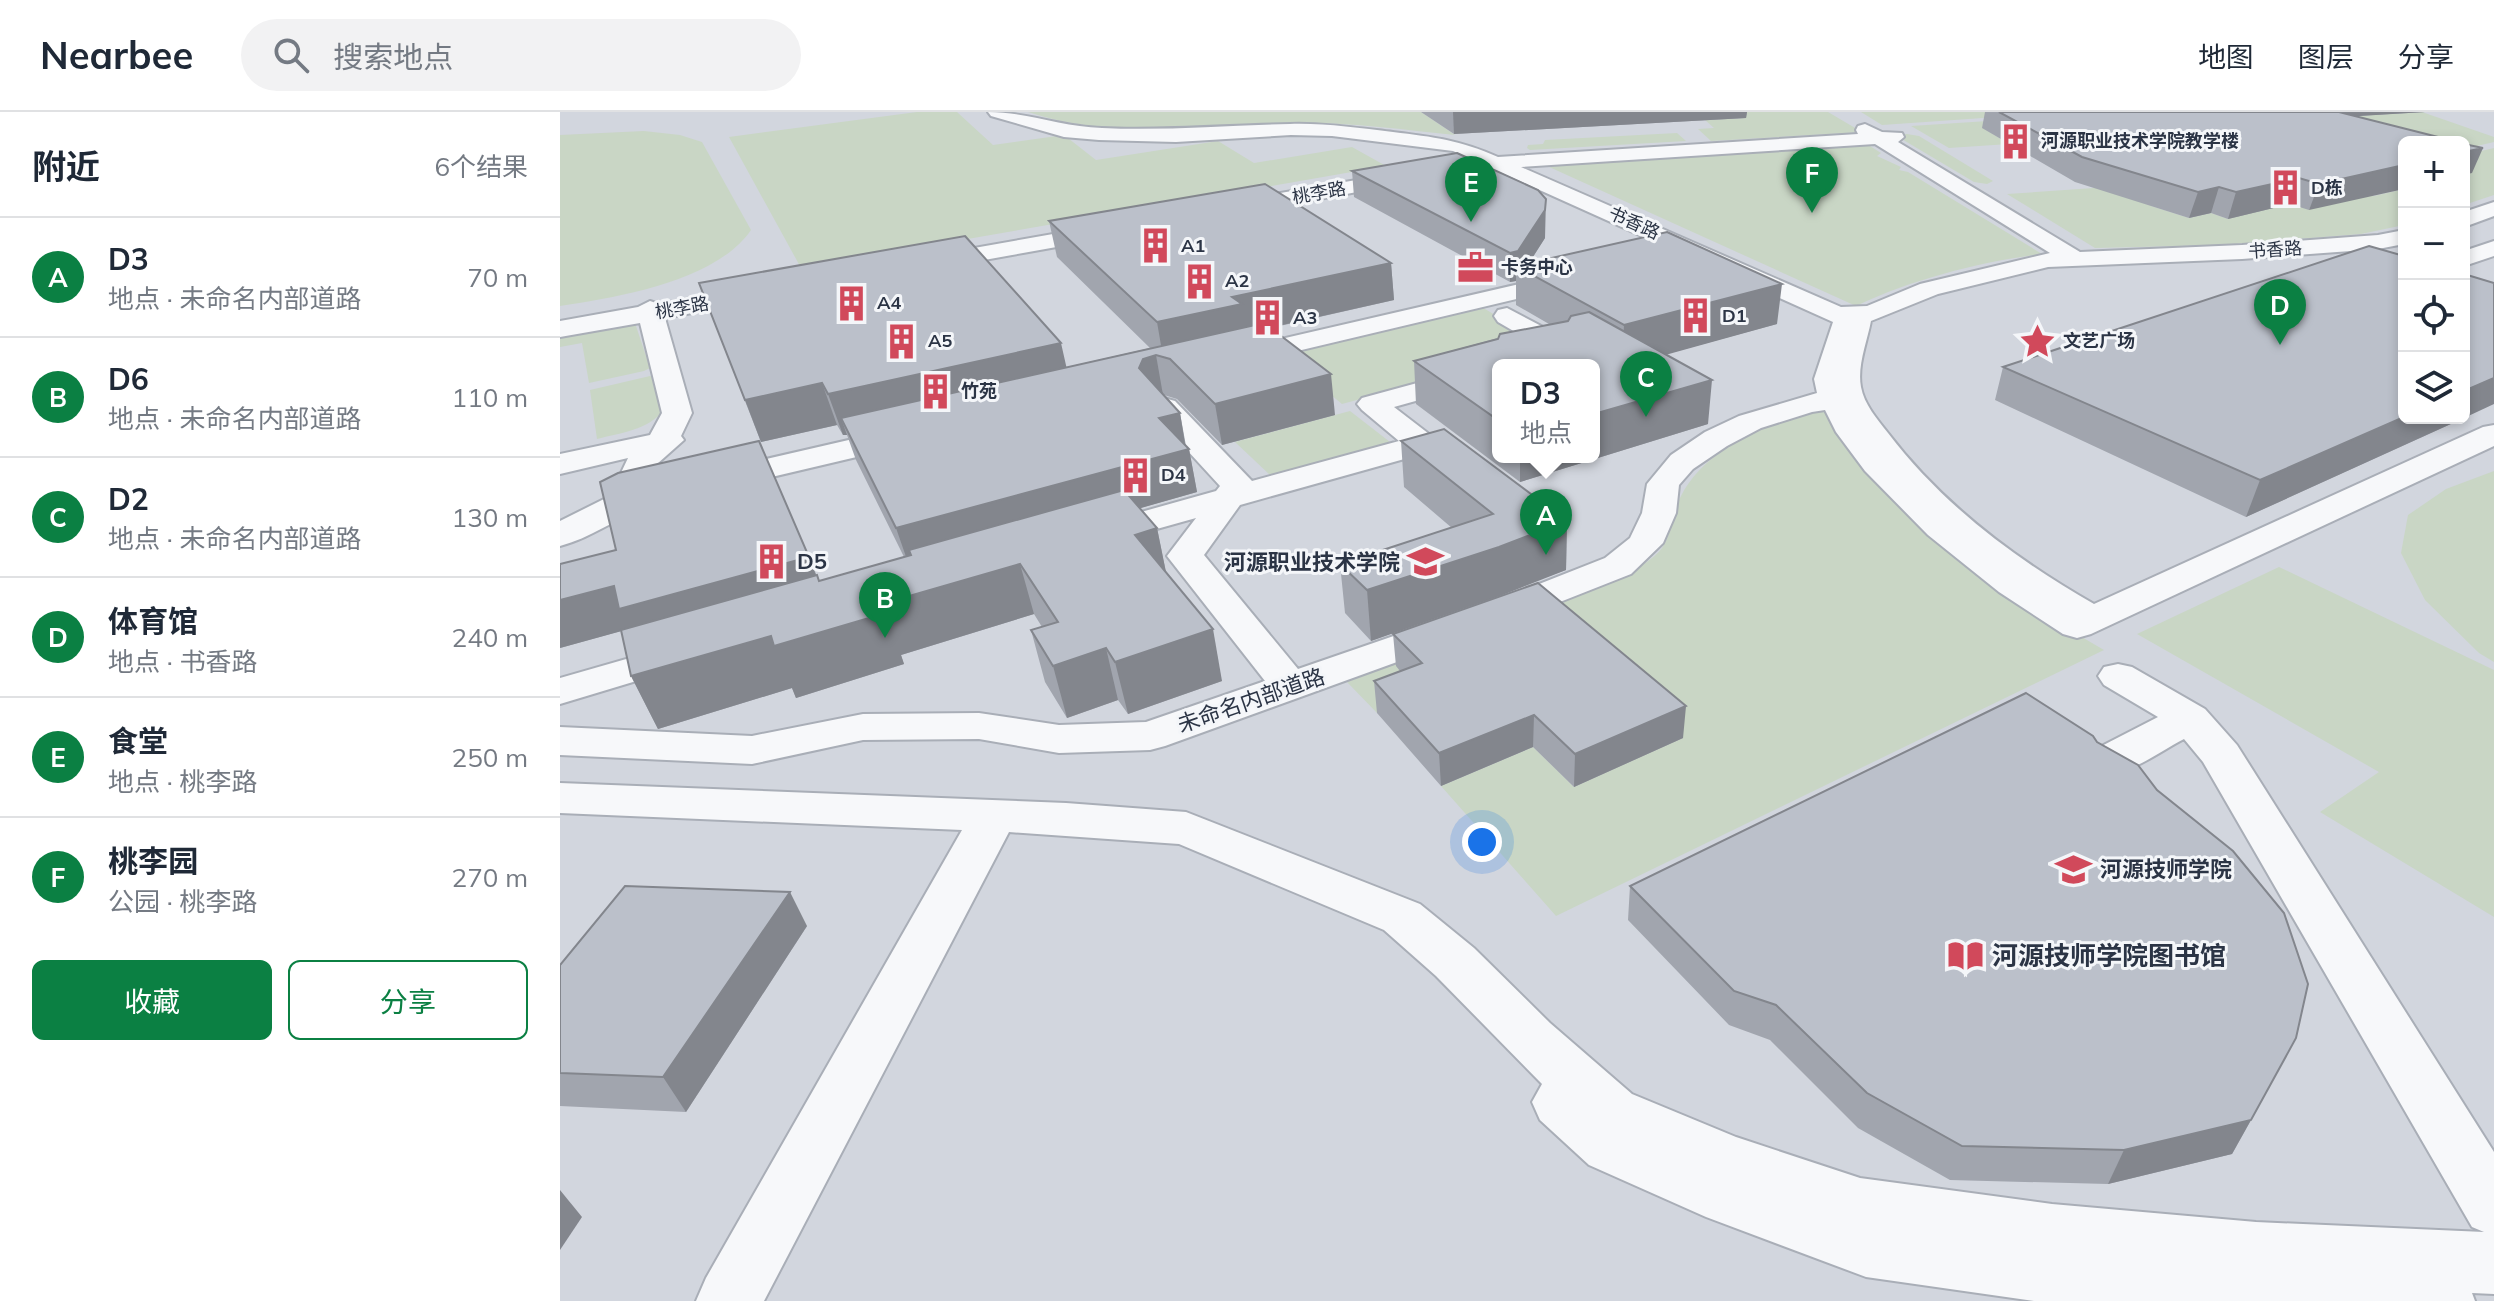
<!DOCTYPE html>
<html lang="zh">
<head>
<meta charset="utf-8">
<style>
  :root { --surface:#fff; --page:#f2f2f3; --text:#1f2937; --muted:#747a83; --line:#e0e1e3; --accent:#0b8043 }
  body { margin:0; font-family:Mulish,"Noto Sans SC",sans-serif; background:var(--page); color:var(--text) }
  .controls { position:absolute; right:24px; top:24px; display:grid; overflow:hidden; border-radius:12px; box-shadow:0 4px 12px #0003 }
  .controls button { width:72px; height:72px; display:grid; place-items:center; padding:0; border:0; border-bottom:2px solid var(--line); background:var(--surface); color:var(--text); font:40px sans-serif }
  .you { position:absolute; left:922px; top:730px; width:28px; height:28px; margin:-20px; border:6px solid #fff; border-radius:50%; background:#1a73e8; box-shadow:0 0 0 12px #1a73e833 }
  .badge { display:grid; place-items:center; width:52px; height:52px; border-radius:50%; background:var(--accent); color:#fff; font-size:26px; font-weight:700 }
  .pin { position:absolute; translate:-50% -66px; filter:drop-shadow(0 2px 4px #0008) }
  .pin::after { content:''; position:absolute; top:42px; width:28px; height:24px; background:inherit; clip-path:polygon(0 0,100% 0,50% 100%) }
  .popup { position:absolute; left:932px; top:247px; width:108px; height:104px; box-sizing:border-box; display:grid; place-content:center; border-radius:12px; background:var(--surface); filter:drop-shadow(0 2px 6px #0005); font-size:26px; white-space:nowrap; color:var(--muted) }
  .popup b { font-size:30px; color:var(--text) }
  .popup::after { content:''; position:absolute; left:50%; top:100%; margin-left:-16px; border:16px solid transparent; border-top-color:var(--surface) }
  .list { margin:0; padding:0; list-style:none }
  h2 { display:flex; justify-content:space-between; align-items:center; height:104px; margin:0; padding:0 32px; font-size:34px }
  h2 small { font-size:26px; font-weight:400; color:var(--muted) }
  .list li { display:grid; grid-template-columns:52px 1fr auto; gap:24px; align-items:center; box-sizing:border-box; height:120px; padding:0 32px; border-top:2px solid var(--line) }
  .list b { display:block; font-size:30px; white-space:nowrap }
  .list p { margin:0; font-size:26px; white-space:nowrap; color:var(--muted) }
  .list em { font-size:26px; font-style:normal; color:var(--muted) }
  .actions { display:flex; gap:16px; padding:24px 32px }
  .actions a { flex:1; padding:18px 0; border:2px solid var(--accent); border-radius:12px; text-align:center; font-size:28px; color:var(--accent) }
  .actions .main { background:var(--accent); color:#fff }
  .icon { flex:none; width:44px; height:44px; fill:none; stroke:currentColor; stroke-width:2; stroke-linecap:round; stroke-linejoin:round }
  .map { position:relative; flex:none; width:1934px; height:1189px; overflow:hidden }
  header { display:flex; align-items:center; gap:48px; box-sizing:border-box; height:112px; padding:0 40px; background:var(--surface); border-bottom:2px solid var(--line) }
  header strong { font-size:38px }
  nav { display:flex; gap:44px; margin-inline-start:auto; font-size:28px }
  .search { width:560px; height:72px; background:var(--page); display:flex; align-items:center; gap:20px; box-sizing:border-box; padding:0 28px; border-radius:44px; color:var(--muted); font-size:30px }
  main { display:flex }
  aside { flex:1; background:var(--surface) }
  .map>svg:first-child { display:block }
  .built { fill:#d2d6de; fill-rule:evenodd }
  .green { fill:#c9d6c5 }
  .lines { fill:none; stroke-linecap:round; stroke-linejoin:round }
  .street-casing { stroke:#a9aeb7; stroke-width:4 }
  .street { fill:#f7f8fa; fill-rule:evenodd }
  .wall { fill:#a1a5ae; fill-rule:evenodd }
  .shaded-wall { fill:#83868d }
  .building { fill:#bbc0ca; stroke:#83868d; stroke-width:2 }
  .labels { text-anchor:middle; stroke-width:6; stroke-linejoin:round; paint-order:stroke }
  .far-poi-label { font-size:18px; font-weight:bold; fill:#2b3445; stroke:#f4f6f9; text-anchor:start }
  .far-street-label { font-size:18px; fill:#2b3445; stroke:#f4f6f9 }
  .poi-label { font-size:22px; font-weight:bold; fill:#2b3445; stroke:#f4f6f9; text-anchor:start }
  .street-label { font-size:22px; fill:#2b3445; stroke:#f4f6f9 }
  .near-poi-label { font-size:26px; font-weight:bold; fill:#2b3445; stroke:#f4f6f9; text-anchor:start }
</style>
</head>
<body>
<header>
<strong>Nearbee</strong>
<div class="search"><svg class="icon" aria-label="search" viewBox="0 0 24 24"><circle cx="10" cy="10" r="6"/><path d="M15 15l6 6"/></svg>搜索地点</div>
<nav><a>地图</a><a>图层</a><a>分享</a></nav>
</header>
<main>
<aside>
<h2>附近<small>6个结果</small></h2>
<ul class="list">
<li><span class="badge">A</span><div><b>D3</b><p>地点 · 未命名内部道路</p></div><em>70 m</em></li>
<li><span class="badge">B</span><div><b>D6</b><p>地点 · 未命名内部道路</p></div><em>110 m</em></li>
<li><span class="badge">C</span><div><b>D2</b><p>地点 · 未命名内部道路</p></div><em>130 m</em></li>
<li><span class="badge">D</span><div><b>体育馆</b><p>地点 · 书香路</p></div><em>240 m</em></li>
<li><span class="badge">E</span><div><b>食堂</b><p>地点 · 桃李路</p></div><em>250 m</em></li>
<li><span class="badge">F</span><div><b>桃李园</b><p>公园 · 桃李路</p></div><em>270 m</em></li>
</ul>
<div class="actions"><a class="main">收藏</a><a>分享</a></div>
</aside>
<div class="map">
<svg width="1934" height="1189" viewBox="0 0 1934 1189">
  <rect width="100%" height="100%" fill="#e4e7ec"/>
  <path class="built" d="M0,0H1934V1189H0ZM1844,30H1904V306H1844ZM938,253H1034V345H938Z"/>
  <g class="green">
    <polygon points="357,0 397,0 433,33 504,23 536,48 658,29 694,51 792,35 826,54 241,156 169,25"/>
    <path d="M468,0H861L895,23C838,17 782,9 724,11C639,14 551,28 468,0Z"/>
    <polygon points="1179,0 1268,0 1302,20 1151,29 1138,17 1154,16 1145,8 1185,6"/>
    <polygon points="1301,0 1459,0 1466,3 1322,13"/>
    <polygon points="1862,0 1934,25 1934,30 1904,37 1904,30 1844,30 1591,94 1629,106 1651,101 1668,107 1781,74 1814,84 1844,77 1844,113 1801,122 1661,133 1535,136 1447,82 1607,71 1781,5"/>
    <polygon points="1489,5 1423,16 1449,32 1389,36 1351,14"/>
    <path d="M84,19L120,23L142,30L191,118C156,169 59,185 0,194V23Z"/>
    <polygon points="1117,21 1126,29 970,38 967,36 968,33 983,32 985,28"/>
    <polygon points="1347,22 1359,24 1433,69 1427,72 1414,70 1340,26 1340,23"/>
    <path d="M1302,29L1321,41L1317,44L1341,55L1339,58L1348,60L1482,142C1420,150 1353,167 1296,194L976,49Z"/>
    <polygon points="1934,36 1934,83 1904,93 1904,63 1909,62 1904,43"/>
    <polygon points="920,194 990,236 782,292 765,278 705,246"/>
    <polygon points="74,208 90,256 84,259 29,271 22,231 0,235 0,219"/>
    <path d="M90,264L95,265L104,298C88,318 60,321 37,327L30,278Z"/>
    <path d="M1266,296L1479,500L1544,538L996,804L881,674L973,635L1014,675L1122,626L1006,527L817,601L787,570L1068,463C1078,455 1094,447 1102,436C1112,422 1113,399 1121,384C1147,333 1215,309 1266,296Z"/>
    <polygon points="790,299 830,330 710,363 675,330"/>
    <polygon points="1934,359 1934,550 1919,541 1865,488 1841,441 1848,403 1886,377"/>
    <polygon points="1719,455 1934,558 1934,805 1760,700 1819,660 1577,522"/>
  </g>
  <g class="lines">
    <defs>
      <g id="street">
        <path d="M428,0C467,0 502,15 542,16C605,19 667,13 730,12C764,11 798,16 833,20C874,25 900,28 938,45L1298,22L1296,18L1298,14L1305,12L1322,20L1342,21L1344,25L1338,30L1520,140L1682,133L1818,123L1844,118V132L1818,137L1682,147L1488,155L1378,182L1311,209C1307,230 1297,254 1301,275C1304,292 1317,307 1328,321C1383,393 1455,447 1534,492L1923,315L1934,313V334L1531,522L1517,526L1503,522L1439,480L1368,423L1305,359L1276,320L1265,298L1252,300L1201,316L1167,334L1133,357L1119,373L1116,401L1103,431L1071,462L967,503L605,634L590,638L499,641L419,627L303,628L192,652L0,643V615L192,624L303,602L419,601L499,613L586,610L705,569L607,444L636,406L536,434L524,430L518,423L524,416L656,379L660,374L593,301L589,295L593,289L604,286L615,289L692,369L839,329L802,298L797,292L802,286L938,249L949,253H938V266L834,295L873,325L878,332L873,339L680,393L644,443L738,557L941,487L1045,446L1070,426L1082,401L1087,372L1111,343L1145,320L1179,304L1257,281L1254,267L1273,210L893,39L772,24L731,23L616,30L539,28L504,25L431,4ZM1315,32L1490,141L1360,172L1307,194L1281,195L961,55Z"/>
        <polygon points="849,59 856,61 859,65 856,69 674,103 663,96 674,89"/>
        <polygon points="1934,90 1934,104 1904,115 1904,100"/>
        <polygon points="550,112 558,114 561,119 558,124 363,159 355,157 351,152 355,147 363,145"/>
        <polygon points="1934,129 1934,144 1904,154 1904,139"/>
        <polygon points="1011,160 1020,162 1023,167 1020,172 678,253 668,251 664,245 668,239 678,237"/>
        <path d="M204,173L213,176L217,181L213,186L105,206L132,301L121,324L124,328L97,352L89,371L96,373L105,384L100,391C64,400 35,425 0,434V409L50,384L68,346L0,362V342L90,323L102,301L80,211L0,225V209L78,195L90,189L99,192Z"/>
        <path d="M947,196L1008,228L1013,238C1005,250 986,253 973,250L969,244L981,235L938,210L934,204L938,198Z"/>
        <polygon points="345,315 356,317 360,324 356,331 157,378 145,375 141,368 145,361"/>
        <polygon points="122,531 136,535 142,543 136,551 0,592 0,566"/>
        <path d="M1558,552L1572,555L1645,597L1677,633L1934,1040V1182L1912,1181L1915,1189H1474L1306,1165L1146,1105L1029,1053L980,1008L972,990L982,972L876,864L824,818L619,732L449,720L204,1189H136L146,1166L402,718L0,701V671L506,691L626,700L860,792L914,836L990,911L1072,982L1176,1025L1300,1066L1492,1092L1696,1110L1924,1120L1912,1115L1643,650L1624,627C1595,642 1562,670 1528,661L1522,651L1528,641L1598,605L1544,573L1538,564L1544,555Z"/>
      </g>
    </defs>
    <use href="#street" class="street-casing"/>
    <use href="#street" class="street"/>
  </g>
  <g class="wall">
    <polygon points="861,0 1187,0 1186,6 894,22"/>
    <polygon points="1425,0 1865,0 1796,4 1749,98 1730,92 1668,107 1651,101 1629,106 1515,70 1422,16"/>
    <path d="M792,59L985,126L969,151L1217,212L1106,242L1148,312L960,370L856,292L854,249L989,212L956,193V169L950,170L794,85ZM938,253L1034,345H938Z"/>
    <polygon points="489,109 831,151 834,188 711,216 775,303 662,333 617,287 604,283 620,301 626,334 629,337 637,380 580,396 597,416 606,461 662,569 568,602 558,588 507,606 485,570 471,518 482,515 474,502 341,543 344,552 236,586 232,576 98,617 71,564 61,519 0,536 0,452 249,445 259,469 344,445 296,348 287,323 283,323 277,313 201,330 139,171 507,255 590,236 497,145"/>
    <polygon points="1443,255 1844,306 1904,306 1686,405 1435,288"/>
    <polygon points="841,329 1007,409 1006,458 811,529 785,501 780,452 892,416 844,375"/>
    <polygon points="833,522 1123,626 1014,675 973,635 881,674 817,601 814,569 840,559 836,554"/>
    <polygon points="1070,774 1691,1008 1672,1042 1548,1072 1390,1068 1298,1016 1210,928 1169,913 1068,808"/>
    <polygon points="247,814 126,1000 0,994 0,853"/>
  </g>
  <g class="shaded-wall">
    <polygon points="893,0 1187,0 1186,6 894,22"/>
    <polygon points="1720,0 1865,0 1717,9"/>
    <polygon points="1923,36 1912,61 1904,63 1904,40"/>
    <polygon points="1844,53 1844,77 1749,98 1759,72"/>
    <polygon points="1739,66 1730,92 1668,107 1676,80"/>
    <polygon points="1659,75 1651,101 1629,106 1638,80"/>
    <polygon points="986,87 985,126 964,159 956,154 956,169 950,170 950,141"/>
    <polygon points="831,151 834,188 686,221 687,231 610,248 610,247 603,245 597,210 672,185"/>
    <polygon points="1222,172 1217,212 1062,255 1064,213"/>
    <polygon points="501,231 510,271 281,306 287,323 283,323 268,282"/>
    <polygon points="596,243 603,283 579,256 583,247"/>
    <polygon points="771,262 775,303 662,333 655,292"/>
    <polygon points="1934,266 1934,292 1904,306 1904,279"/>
    <polygon points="1152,268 1148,312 960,370 960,345 1034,345 1034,302"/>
    <polygon points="262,271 277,313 201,330 185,288"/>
    <polygon points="620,301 626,338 629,337 637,380 357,460 349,438 356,461 352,462 336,416 599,306"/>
    <polygon points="1844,305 1904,306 1686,405 1700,368"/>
    <polygon points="1007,409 1006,458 940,484 811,529 807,478"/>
    <polygon points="597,416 607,465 575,423"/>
    <polygon points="249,445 265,487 69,517 0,536 0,488 54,474"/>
    <polygon points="460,452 474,502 341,543 344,552 236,586 232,576 98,617 71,564"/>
    <polygon points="653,517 662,569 568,602 555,550"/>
    <polygon points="546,536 558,588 507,606 493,554"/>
    <polygon points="1126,594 1123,626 1014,675 1015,642"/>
    <polygon points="974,603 973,635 881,674 879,641"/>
    <polygon points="230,780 247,814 126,1000 103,965"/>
    <polygon points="1691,1008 1672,1042 1548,1072 1564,1038"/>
    <polygon points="0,1078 22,1105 0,1138"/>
  </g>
  <g class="building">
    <polygon points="1439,0 1779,0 1898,30 1844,30 1844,53 1759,72 1739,66 1676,80 1659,75 1638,80 1522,45"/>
    <polygon points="1904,32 1923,36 1904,40"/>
    <polygon points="897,41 978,78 986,87 985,98 958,139 950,141 792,59"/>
    <polygon points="705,72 831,151 672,185 682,192 597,210 489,109"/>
    <polygon points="1107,120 1222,172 1064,213 956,154"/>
    <polygon points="405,124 501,231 268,282 262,271 185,288 139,171"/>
    <polygon points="1809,134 1844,144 1844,305 1700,368 1443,255"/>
    <polygon points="1904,162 1934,171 1934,266 1904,279"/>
    <polygon points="1029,200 1152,268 1034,302 1034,253 938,253 938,308 854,249 938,227 940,222 1008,209 1011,204"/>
    <polygon points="704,211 771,262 655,292 610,247 596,243 583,247 579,256 620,301 599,306 629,337 336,416 281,306"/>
    <polygon points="884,317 1007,409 939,435 807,478 780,452 933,402 841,329"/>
    <polygon points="199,329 249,445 59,497 54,474 0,488 0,452 56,438 40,370 58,361"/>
    <polygon points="564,378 597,416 575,423 653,517 555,550 546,536 493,554 471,518 498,510 460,452 321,492 326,501 214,534 211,524 71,564 61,518 257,463 259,469 351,443 349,438"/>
    <polygon points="978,471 1126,594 1015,642 974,603 879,641 814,569 862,551 833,522"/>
    <polygon points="1466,581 1533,624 1537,630 1578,653 1597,678 1673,739 1724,801 1748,872 1736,926 1691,1008 1564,1038 1402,1034 1307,981 1216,893 1174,879 1070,774"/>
    <polygon points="65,774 230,780 103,965 0,961 0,853"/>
  </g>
  <defs>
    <symbol id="building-bare" viewBox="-9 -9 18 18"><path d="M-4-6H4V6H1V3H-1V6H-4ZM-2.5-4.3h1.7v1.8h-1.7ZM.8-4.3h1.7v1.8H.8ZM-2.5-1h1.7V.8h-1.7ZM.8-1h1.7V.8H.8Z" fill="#d1495b" stroke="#f4f6f9" stroke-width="2.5" paint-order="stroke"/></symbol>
    <symbol id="office-bare" viewBox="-9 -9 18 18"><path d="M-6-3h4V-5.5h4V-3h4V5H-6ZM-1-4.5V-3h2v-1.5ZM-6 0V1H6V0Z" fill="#d1495b" stroke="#f4f6f9" stroke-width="2.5" paint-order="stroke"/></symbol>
    <symbol id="sight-bare" viewBox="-9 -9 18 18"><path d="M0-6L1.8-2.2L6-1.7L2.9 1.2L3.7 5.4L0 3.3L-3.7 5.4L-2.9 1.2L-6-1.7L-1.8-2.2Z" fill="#d1495b" stroke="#f4f6f9" stroke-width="2.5" paint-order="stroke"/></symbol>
    <symbol id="university-bare" viewBox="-9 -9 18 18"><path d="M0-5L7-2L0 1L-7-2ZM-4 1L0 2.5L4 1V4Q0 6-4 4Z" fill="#d1495b" stroke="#f4f6f9" stroke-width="2.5" paint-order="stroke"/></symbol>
    <symbol id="school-bare" viewBox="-9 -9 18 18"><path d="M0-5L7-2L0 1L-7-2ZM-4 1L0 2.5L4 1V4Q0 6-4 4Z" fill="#d1495b" stroke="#f4f6f9" stroke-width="2.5" paint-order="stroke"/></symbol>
    <symbol id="library-bare" viewBox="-9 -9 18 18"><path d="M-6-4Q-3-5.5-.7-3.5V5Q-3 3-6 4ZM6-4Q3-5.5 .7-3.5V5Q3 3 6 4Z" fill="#d1495b" stroke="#f4f6f9" stroke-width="2.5" paint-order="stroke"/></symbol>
  </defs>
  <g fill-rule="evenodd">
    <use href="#building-bare" x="1430" y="4" width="51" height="51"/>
    <use href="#building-bare" x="1700" y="50" width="51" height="51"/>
    <use href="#building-bare" x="570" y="108" width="51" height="51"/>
    <use href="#office-bare" x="890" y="130" width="51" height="51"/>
    <use href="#building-bare" x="614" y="144" width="51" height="51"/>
    <use href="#building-bare" x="266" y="166" width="51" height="51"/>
    <use href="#building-bare" x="1110" y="178" width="51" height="51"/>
    <use href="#building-bare" x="682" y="180" width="51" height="51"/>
    <use href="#building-bare" x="316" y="204" width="51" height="51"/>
    <use href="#sight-bare" x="1452" y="204" width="51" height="51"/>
    <use href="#building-bare" x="350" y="254" width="51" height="51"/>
    <use href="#building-bare" x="550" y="338" width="51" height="51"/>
    <use href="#building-bare" x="186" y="424" width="51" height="51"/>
    <use href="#university-bare" x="840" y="424" width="51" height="51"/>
    <use href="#school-bare" x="1488" y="732" width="51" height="51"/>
    <use href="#library-bare" x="1380" y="818" width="51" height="51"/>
  </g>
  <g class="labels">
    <g class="far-poi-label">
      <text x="1481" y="35">河源职业技术学院教学楼</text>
      <text x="1751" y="82">D栋</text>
      <text x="621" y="140">A1</text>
      <text x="941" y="161">卡务中心</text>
      <text x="665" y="175">A2</text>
      <text x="317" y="197">A4</text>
      <text x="1162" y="210">D1</text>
      <text x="733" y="212">A3</text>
      <text x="368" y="235">A5</text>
      <text x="1503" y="235">文艺广场</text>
      <text x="401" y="285">竹苑</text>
      <text x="601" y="369">D4</text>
    </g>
    <g class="far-street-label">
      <text transform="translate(759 81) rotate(-10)" y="6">桃李路</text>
      <text transform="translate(1074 111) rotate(24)" y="6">书香路</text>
      <text transform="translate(1715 138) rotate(-4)" y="6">书香路</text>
      <text transform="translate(122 196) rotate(-10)" y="6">桃李路</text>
    </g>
    <g class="poi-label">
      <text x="237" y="457">D5</text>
      <text x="840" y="458" text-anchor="end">河源职业技术学院</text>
      <text x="1540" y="765">河源技师学院</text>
    </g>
    <g class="street-label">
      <text transform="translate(691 588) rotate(-19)" y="8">未命名内部道路</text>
    </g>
    <g class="near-poi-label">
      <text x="1432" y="853">河源技师学院图书馆</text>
    </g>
  </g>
</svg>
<div class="controls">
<button>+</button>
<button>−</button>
<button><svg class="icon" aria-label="locate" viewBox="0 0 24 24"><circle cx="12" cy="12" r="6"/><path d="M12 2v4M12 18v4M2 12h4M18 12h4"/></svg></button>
<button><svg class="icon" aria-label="layers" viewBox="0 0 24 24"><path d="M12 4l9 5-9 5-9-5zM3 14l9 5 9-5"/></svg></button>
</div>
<div class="you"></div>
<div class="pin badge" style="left:986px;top:443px">A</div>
<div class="popup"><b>D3</b>地点</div>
<div class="pin badge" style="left:325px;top:526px">B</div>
<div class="pin badge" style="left:1086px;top:305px">C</div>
<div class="pin badge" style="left:1720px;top:233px">D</div>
<div class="pin badge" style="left:911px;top:110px">E</div>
<div class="pin badge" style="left:1252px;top:101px">F</div>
</div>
</main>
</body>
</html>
